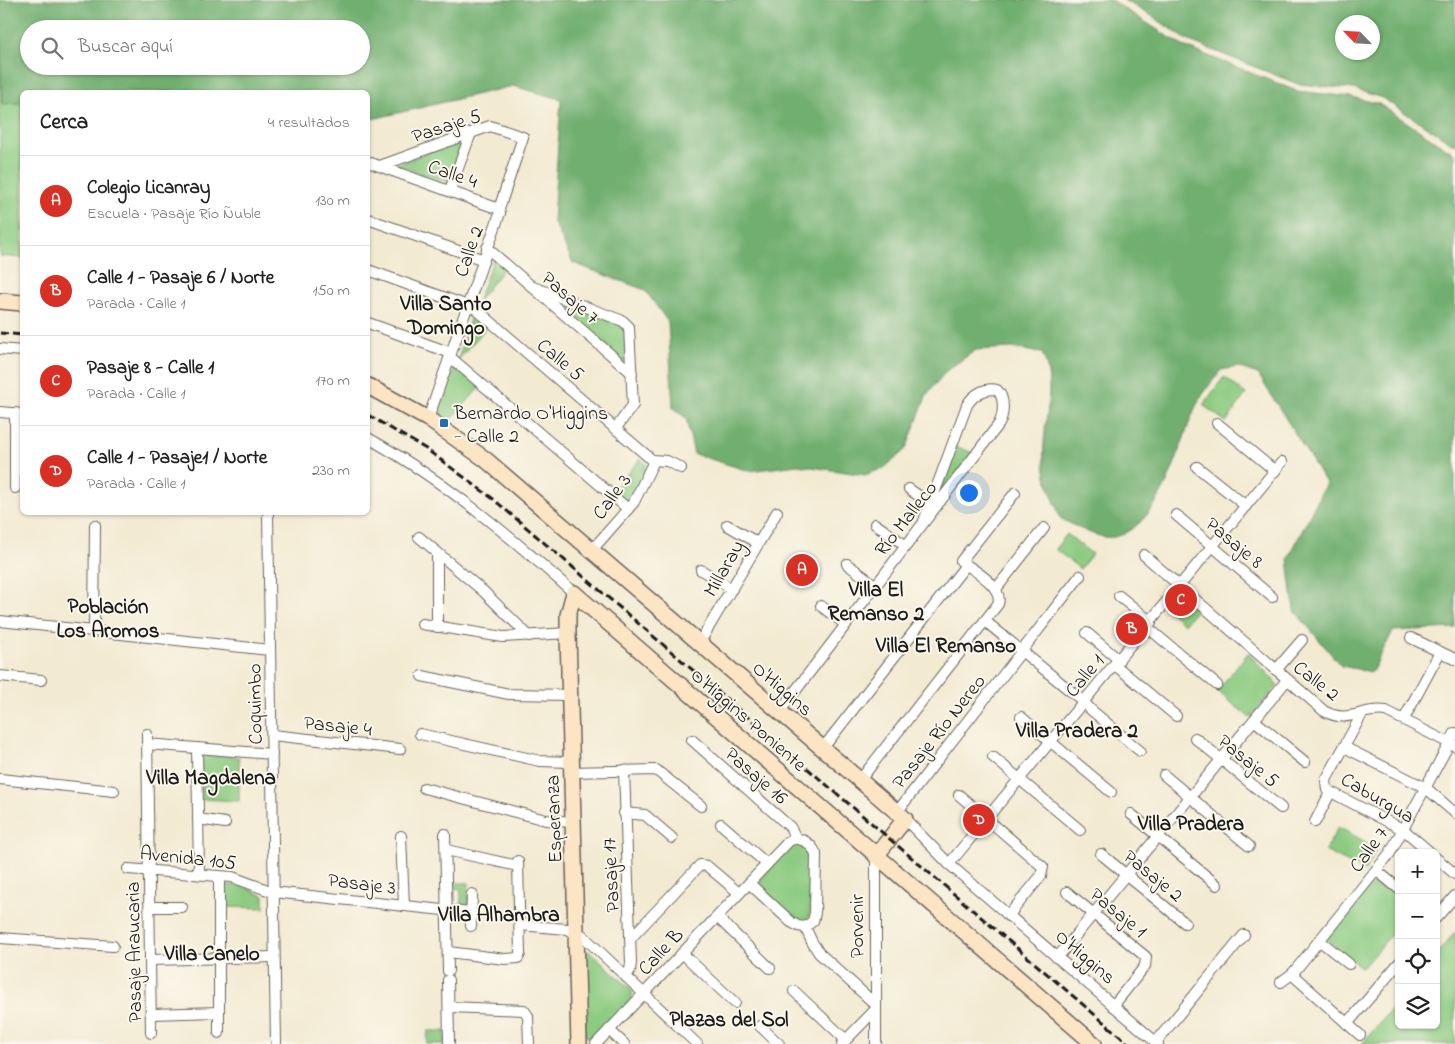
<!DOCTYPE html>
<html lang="es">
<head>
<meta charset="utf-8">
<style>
  :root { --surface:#fff; --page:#f6f6f6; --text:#222; --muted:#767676; --line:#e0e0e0; --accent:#d93025 }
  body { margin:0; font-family:"Indie Flower",sans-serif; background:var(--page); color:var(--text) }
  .controls { position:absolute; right:15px; bottom:15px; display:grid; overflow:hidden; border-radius:8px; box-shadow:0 1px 4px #0004 }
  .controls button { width:45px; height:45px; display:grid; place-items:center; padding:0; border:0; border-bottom:1px solid var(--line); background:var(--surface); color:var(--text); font:25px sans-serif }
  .compass { position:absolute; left:1335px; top:15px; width:45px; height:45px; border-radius:50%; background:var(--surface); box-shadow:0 1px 4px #0004; rotate:295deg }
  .you { position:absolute; left:968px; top:492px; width:18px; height:18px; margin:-12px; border:4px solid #fff; border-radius:50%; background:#1a73e8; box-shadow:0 0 0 8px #1a73e833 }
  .badge { display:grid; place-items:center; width:32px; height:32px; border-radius:50%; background:var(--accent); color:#fff; font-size:16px; font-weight:700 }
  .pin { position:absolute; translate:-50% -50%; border:2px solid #fff; box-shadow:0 1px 5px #0006 }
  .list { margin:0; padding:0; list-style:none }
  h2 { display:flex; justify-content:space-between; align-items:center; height:65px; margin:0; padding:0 20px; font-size:21px }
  h2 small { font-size:16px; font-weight:400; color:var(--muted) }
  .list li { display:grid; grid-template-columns:32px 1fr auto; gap:15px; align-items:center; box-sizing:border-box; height:90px; padding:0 20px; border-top:1px solid var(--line) }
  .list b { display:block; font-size:19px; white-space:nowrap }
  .list p { margin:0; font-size:16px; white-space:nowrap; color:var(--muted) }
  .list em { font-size:16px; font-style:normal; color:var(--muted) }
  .icon { flex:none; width:28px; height:28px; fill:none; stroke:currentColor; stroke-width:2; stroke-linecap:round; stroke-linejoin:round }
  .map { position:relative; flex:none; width:1455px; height:1044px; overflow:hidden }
  .search { position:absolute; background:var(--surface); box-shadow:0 1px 4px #0004; left:20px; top:20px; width:350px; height:55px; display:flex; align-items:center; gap:12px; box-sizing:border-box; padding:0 18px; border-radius:28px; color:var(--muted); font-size:19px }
  .panel { position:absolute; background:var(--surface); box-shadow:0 1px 4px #0004; left:20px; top:90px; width:350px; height:425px; border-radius:8px }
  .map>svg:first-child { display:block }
  .green { fill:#8ccb81; stroke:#54744e }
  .forest { fill:#71af6f; stroke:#466646; fill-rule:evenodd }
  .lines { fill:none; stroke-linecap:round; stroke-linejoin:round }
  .street-casing { stroke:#67645c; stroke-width:12 }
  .secondary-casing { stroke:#67645c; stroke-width:18 }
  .street { stroke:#fff; stroke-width:10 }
  .secondary { stroke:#fce5c4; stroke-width:15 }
  .rail { stroke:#1c1c1c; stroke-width:3; stroke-dasharray:8 4; stroke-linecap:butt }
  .poi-dot { fill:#1f6fb2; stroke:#fbf7ec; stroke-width:2 }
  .labels { text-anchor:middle; stroke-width:4; stroke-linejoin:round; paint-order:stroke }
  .street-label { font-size:20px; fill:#1c1c1c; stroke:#fbf7ec }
  .poi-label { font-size:20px; fill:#1c1c1c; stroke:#fbf7ec; text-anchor:start }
  .neighbourhood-label { font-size:21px; font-weight:bold; fill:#1c1c1c; stroke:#fbf7ec }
</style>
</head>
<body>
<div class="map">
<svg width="1455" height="1044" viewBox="0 0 1455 1044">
  <rect width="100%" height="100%" fill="#fbf7ec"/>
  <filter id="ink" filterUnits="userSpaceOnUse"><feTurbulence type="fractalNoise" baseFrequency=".02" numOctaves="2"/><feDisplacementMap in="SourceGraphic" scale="10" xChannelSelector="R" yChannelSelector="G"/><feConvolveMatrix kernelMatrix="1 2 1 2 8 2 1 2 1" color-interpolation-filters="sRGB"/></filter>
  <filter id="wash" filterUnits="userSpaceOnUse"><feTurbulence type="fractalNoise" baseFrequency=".0096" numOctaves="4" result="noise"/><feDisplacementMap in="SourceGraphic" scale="20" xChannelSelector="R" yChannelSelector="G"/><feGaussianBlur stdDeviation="1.12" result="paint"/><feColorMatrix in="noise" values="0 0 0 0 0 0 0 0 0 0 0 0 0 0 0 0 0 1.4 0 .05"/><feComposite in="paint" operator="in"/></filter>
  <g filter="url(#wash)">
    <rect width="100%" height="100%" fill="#f3ead2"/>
    <g class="green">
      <polygon points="0,0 22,99 22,258 0,256"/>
      <polygon points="465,138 450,183 395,165"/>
      <polygon points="494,258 505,267 477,302"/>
      <polygon points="549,298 626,326 630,366"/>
      <polygon points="476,318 487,327 458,360 470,319"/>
      <polygon points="455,366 480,387 450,421 438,414"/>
      <polygon points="1224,377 1246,394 1226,422 1203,405"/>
      <polygon points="955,446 973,453 937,500"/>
      <polygon points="640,459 647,465 627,503 613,491"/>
      <polygon points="1067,534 1092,554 1080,569 1055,549"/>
      <polygon points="1180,598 1197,609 1184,624 1169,611"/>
      <polygon points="1248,653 1278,685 1250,718 1217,691"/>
      <polygon points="201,754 239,757 239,801 202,799"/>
      <polygon points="1338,827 1377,848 1365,871 1325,851"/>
      <polygon points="797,844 808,850 811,857 810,912 808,920 801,922 763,889 760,884 762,878 791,846"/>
      <polygon points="1378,877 1399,894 1399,926 1362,968 1326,939"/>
      <polygon points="454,883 469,883 468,909 461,908 461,889 454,888"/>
      <polygon points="223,885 240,885 264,896 264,908 224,907"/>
      <polygon points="1455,932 1455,1044 1362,1044 1399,1000 1399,1025 1436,1025 1436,955"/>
      <polygon points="587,951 593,954 632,990 632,998 592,1038 585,1036 583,954"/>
      <polygon points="428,1031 445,1031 445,1044 427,1044"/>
    </g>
    <g class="forest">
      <path d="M0,0H1111L1183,46L1269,80L1297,91L1352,97L1379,104L1455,154V628L1393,631L1372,672L1341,666L1294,610L1288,559L1326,483L1258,374L1237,367L1221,370C1212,382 1201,395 1195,408C1178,448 1164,520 1118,536C1102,542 1075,526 1060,518C1055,501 1045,481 1044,463C1041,427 1058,385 1042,353L1011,348L976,350L947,370L927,394L906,449L884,468L865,475L798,465L749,471L694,454L686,418L673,408L668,322L645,290L573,263L553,220L561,99L513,86L368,120V92H22V103L2,104ZM29,29H361V66H29Z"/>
      <path d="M1123,0H1455V145L1382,98L1354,89L1298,84L1187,40L1152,16ZM1342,22H1372V52H1342Z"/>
    </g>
  </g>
  <g filter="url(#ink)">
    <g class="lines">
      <defs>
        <g id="street">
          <polyline points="368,162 499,209"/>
          <polyline points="380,166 490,126 523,137 499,209 500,213 428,419"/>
          <polyline points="450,190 471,133"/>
          <polyline points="368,219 484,260"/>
          <polyline points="487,248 632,373"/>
          <polyline points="368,270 476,309 652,460 667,461 681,468"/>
          <polyline points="533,287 623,321 629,327 633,405 616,428"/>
          <polyline points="368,323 451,353"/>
          <polyline points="0,349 22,351"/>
          <polyline points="450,357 628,509"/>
          <polyline points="0,412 22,414"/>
          <polyline points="15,413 15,488"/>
          <polyline points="1217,423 1275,471"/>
          <path d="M368,438C442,479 510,536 574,593"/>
          <polyline points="1197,467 1246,506"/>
          <polyline points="909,489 929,503"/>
          <polyline points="268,512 276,1044"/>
          <polyline points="1176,515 1272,597"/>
          <polyline points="875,524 905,545"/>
          <polyline points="727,525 758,543"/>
          <polyline points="419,537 483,591 529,636"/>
          <polyline points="592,550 634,502 652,465 652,460"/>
          <polyline points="437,552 437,627"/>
          <path d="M1144,555L1324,711C1349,725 1362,707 1386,711L1455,746"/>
          <polyline points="847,564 875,585"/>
          <polyline points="701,570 732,589"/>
          <polyline points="996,589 1044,528"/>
          <polyline points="1119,596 1151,622"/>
          <polyline points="821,606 845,624"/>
          <polyline points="0,621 270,650"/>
          <polyline points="985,621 1084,702 1090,709 1140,751"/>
          <polyline points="422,624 503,637 568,633"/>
          <polyline points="1147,627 1217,685"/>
          <polyline points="94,631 95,525"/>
          <polyline points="1087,633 1119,660"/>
          <polyline points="1411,638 1455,659"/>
          <polyline points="700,642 777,512"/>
          <polyline points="1115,665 1176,716"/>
          <polyline points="1276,670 1302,640"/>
          <polyline points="0,676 41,680"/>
          <polyline points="422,676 509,694 569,695"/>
          <path d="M780,711L999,424C1004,414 1005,397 997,390C985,387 973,395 967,405L924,521"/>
          <polyline points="1362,714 1326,780 1327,790 1404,830 1431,853"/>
          <polyline points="1021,717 1111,792"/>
          <polyline points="1404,719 1440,652"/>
          <polyline points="1254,720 1305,762"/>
          <polyline points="147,734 151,1033"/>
          <polyline points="420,734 540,761 571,762"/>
          <polyline points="272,735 400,749"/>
          <polyline points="1195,738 1281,808"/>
          <polyline points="692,740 790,827 796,838"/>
          <polyline points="147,744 272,754"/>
          <polyline points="1344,747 1426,788 1455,813"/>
          <polyline points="197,748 199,874"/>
          <polyline points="823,748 966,565"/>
          <polyline points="993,757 1080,830"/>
          <polyline points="624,770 631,963 630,970 626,977"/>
          <polyline points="572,772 656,770 701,806"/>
          <polyline points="1164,775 1249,846"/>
          <polyline points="0,779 114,791"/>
          <path d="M860,780L998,604C1004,586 973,570 961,561L1015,493"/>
          <polyline points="424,788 546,820 573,822"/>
          <polyline points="959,795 1043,867 1041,876 1008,916"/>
          <polyline points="897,812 1080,576"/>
          <polyline points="624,813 645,815 672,838"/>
          <polyline points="1131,814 1217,885"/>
          <polyline points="198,819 225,823"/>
          <polyline points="905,819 949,864 1158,1044"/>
          <polyline points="1315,822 1330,793"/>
          <polyline points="721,824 767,864"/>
          <polyline points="445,834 448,971"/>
          <polyline points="401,836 404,906"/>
          <polyline points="446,850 518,866"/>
          <polyline points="1101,854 1185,923"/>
          <polyline points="876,856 876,1044"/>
          <polyline points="1436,858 1455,874"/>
          <polyline points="949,864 1282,462"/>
          <polyline points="128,869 232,877 273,892 471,913"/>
          <polyline points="1376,870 1399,889"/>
          <polyline points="1067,892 1146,957 1145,966 1113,1006"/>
          <polyline points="150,907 182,907"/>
          <polyline points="717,917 770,968"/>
          <polyline points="1436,918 1455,896"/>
          <polyline points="520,925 567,929 582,935 697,1044"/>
          <polyline points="471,926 472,894"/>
          <polyline points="805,927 812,942 819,953 875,1004"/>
          <polyline points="0,938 113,946"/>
          <polyline points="630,939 700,865 707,866 739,893"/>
          <polyline points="1319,940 1349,964"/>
          <polyline points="448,952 505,959 518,958 520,954 518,861"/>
          <polyline points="682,953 735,1003"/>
          <polyline points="1057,958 1287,680"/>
          <polyline points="150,960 274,957"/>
          <polyline points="1293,973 1295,977 1360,1035"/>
          <polyline points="448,980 449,1044"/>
          <polyline points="1281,982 1293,973 1390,853 1455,733"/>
          <polyline points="794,991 846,1040"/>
          <polyline points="449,1007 524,1010 528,1016 529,1044"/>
          <polyline points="151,1014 219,1012"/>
          <polyline points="1347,1024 1399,963"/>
          <polyline points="760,1026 779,1044"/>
          <polyline points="609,1030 624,1044"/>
          <polyline points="219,1033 219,876"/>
          <polyline points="1156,1042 1244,935"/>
          <path d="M596,1044L789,841C800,835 811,843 816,854L815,913L813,921L805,927L798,926L791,922L749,883"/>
          <polyline points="842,1044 876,1009"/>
        </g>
        <g id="secondary">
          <polyline points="0,301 22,303"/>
          <polyline points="368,386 428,419 485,459 905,819 876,856"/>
          <polyline points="579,1044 568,633 568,615 574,593 1094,1044"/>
        </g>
      </defs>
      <use href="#street" class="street-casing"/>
      <use href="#secondary" class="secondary-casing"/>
      <use href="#street" class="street"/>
      <use href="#secondary" class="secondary"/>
      <g class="rail">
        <polyline points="0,333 22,335"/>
        <polyline points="368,415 426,449 492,498 1129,1044"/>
      </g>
    </g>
  </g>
  <rect class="poi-dot" x="439" y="418" width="10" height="10" rx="2.5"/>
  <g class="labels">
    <g class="street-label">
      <text transform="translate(446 125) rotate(-18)" y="7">Pasaje 5</text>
      <text transform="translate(453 173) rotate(19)" y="7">Calle 4</text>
      <text transform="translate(468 251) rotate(-71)" y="7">Calle 2</text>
      <text transform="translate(571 297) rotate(41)" y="7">Pasaje 7</text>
      <text transform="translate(561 359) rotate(40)" y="7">Calle 5</text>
      <text transform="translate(611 496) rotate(-54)" y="7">Calle 3</text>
      <text transform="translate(905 518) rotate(-52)" y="7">Río Malleco</text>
      <text transform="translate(1235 542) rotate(40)" y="7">Pasaje 8</text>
      <text transform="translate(723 568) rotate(-60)" y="7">Millaray</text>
      <text transform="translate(1084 675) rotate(-50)" y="7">Calle 1</text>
      <text transform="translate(1317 680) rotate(38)" y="7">Calle 2</text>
      <text transform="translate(783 688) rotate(41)" y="7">O'Higgins</text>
      <text transform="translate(254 704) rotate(-91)" y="7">Coquimbo</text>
      <text transform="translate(749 719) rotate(41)" y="7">O'Higgins Poniente</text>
      <text transform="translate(338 725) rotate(6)" y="7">Pasaje 4</text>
      <text transform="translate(938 731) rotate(-52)" y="7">Pasaje Río Nereo</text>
      <text transform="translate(1249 760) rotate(39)" y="7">Pasaje 5</text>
      <text transform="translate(757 775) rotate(41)" y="7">Pasaje 16</text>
      <text transform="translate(1378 797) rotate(30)" y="7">Caburgua</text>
      <text transform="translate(553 819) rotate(-92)" y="7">Esperanza</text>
      <text transform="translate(1368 849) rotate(-54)" y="7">Calle 7</text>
      <text transform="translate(188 857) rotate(6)" y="7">Avenida 105</text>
      <text transform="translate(610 875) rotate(-93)" y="7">Pasaje 17</text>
      <text transform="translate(1154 875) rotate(39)" y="7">Pasaje 2</text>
      <text transform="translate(362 883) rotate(7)" y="7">Pasaje 3</text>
      <text transform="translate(1119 912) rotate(39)" y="7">Pasaje 1</text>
      <text transform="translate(856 926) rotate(-90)" y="7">Porvenir</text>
      <text transform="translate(660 951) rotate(-47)" y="7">Calle B</text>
      <text transform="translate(133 952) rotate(-91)" y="7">Pasaje Araucaria</text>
      <text transform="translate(1086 956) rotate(41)" y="7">O'Higgins</text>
    </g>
    <g class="poi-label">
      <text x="454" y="419">Bernardo O'Higgins<tspan x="454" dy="23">- Calle 2</tspan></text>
    </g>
    <g class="neighbourhood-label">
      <text x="446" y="310">Villa Santo<tspan x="446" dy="24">Domingo</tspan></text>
      <text x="876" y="596">Villa El<tspan x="876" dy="24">Remanso 2</tspan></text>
      <text x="108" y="613">Población<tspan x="108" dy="24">Los Aromos</tspan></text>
      <text x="946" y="652">Villa El Remanso</text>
      <text x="1077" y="737">Villa Pradera 2</text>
      <text x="211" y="784">Villa Magdalena</text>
      <text x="1191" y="830">Villa Pradera</text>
      <text x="499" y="921">Villa Alhambra</text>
      <text x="212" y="960">Villa Canelo</text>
      <text x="729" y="1026">Plazas del Sol</text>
    </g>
  </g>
</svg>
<div class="controls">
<button>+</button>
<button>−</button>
<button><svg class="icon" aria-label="locate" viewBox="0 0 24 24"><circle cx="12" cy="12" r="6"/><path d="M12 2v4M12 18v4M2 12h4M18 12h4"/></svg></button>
<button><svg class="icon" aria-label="layers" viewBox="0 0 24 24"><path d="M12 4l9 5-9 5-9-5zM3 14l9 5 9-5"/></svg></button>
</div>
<svg class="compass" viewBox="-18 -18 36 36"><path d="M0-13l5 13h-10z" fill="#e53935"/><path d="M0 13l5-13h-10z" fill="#767676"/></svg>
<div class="you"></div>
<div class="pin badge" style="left:802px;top:570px">A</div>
<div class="pin badge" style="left:1132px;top:629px">B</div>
<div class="pin badge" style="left:1181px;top:600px">C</div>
<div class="pin badge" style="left:979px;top:820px">D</div>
<div class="search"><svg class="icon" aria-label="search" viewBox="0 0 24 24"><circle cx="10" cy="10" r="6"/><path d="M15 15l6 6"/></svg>Buscar aquí</div>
<section class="panel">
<h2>Cerca<small>4 resultados</small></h2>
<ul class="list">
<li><span class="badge">A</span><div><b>Colegio Licanray</b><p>Escuela · Pasaje Río Ñuble</p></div><em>130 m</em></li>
<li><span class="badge">B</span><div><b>Calle 1 - Pasaje 6 / Norte</b><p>Parada · Calle 1</p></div><em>150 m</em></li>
<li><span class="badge">C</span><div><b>Pasaje 8 - Calle 1</b><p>Parada · Calle 1</p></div><em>170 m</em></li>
<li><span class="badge">D</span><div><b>Calle 1 - Pasaje1 / Norte</b><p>Parada · Calle 1</p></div><em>230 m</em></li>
</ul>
</section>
</div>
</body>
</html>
